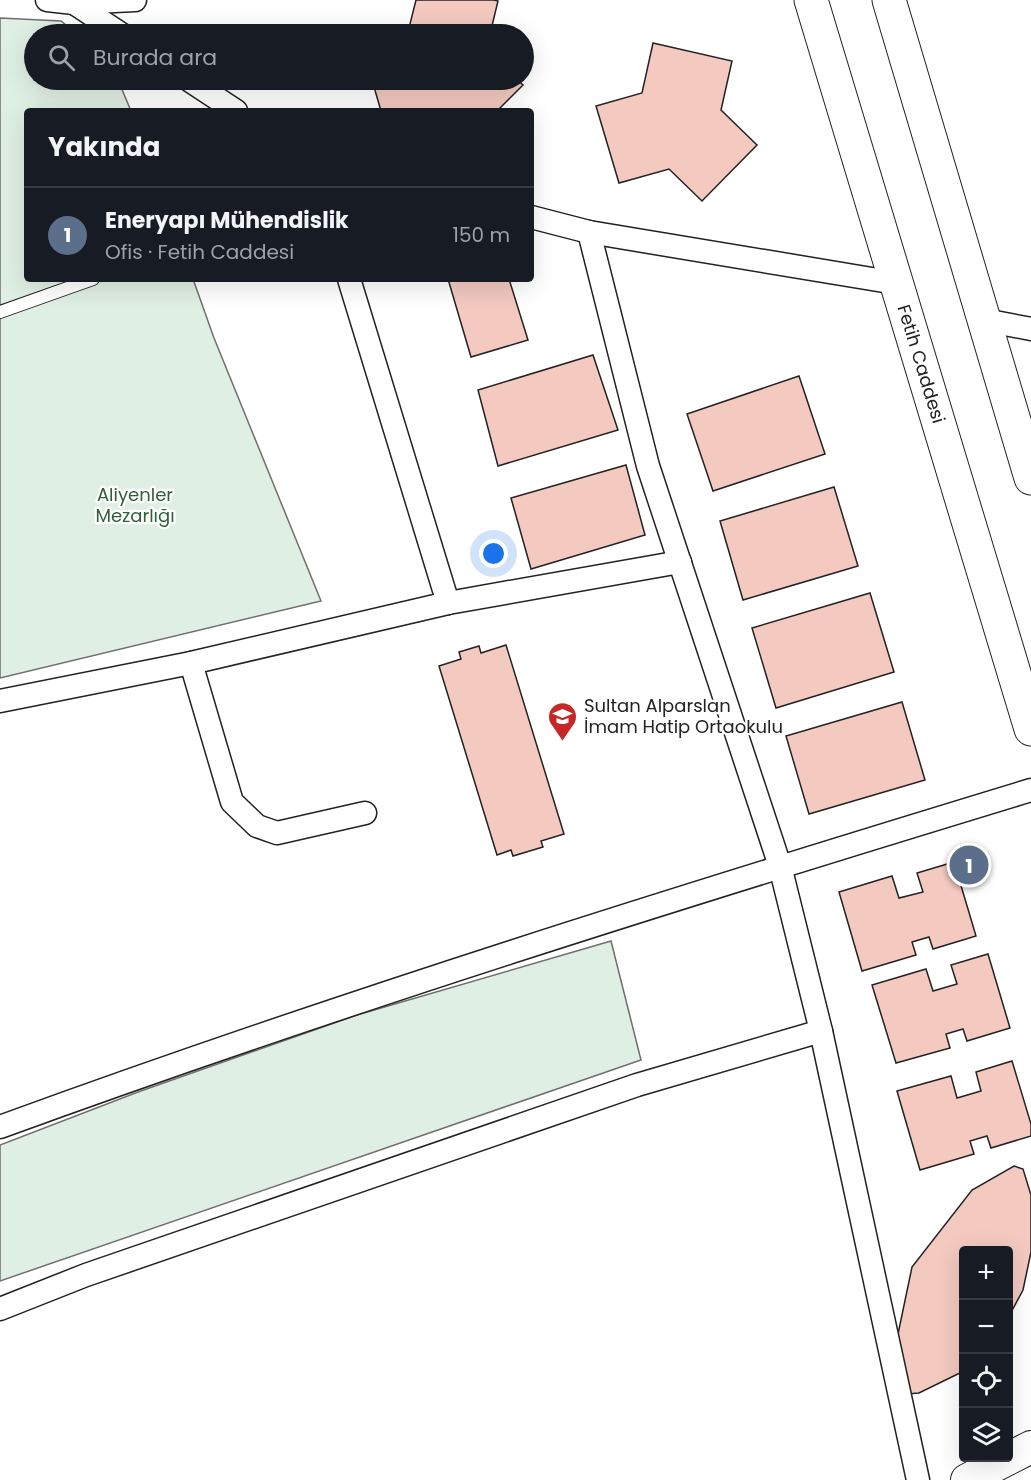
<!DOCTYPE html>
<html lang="tr">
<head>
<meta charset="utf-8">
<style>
  :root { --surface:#171b24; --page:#20242c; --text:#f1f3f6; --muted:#9ea1a6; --line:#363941; --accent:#1a73e8 }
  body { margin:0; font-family:Poppins,sans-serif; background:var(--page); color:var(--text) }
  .controls { position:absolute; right:18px; bottom:18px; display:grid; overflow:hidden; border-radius:6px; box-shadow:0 6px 24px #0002 }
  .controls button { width:54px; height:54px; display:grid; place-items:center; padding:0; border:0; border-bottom:2px solid var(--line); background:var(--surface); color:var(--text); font:30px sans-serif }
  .you { position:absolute; left:494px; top:554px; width:21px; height:21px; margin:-15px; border:4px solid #fff; border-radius:50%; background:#1a73e8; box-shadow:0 0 0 9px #1a73e833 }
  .badge { display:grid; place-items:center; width:39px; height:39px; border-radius:50%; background:var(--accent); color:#fff; font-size:20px; font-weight:700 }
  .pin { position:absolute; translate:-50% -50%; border:3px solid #fff; box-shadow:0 2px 6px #0006 }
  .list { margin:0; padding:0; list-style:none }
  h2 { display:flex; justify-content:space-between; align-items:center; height:78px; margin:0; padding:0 24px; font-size:26px }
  h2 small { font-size:20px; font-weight:400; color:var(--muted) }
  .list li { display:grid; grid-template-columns:39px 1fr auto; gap:18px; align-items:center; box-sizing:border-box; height:96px; padding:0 24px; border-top:2px solid var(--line) }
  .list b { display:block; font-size:22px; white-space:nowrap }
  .list p { margin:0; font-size:20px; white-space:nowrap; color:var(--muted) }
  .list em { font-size:20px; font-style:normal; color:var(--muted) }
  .icon { flex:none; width:33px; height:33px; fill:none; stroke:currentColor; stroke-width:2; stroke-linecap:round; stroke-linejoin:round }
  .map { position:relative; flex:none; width:1031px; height:1480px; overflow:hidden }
  .search { position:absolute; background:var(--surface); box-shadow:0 6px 24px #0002; left:24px; top:24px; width:510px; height:66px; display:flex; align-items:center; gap:15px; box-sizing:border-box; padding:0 21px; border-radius:33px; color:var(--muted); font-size:22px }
  .panel { position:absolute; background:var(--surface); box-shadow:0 6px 24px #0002; left:24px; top:108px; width:510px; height:174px; border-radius:6px }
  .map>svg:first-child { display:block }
  .green { fill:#e0efe3; stroke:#6f6f6f; stroke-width:1.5 }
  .building { fill:#f3c9c0; stroke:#222; stroke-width:1.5 }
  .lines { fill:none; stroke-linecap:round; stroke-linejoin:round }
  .lane-casing { stroke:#222; stroke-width:14 }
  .street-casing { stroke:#222; stroke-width:25 }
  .secondary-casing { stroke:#222; stroke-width:34 }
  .primary-casing { stroke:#222; stroke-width:35 }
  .lane { stroke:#fff; stroke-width:12 }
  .street { stroke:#fff; stroke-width:22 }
  .secondary { stroke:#fff; stroke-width:32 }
  .primary { stroke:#fff; stroke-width:33 }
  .labels { text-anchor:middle; stroke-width:4.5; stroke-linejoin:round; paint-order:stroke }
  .street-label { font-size:18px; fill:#222; stroke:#fff }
  .park-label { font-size:18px; fill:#2f5e38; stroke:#fff }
  .poi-label { font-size:18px; fill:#222; stroke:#fff; text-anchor:start }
</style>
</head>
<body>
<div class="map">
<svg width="1031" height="1480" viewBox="0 0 1031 1480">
  <rect width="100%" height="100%" fill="#fff"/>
  <g class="green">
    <polygon points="0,18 61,21 77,34 34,34 34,80 118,80 131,111 27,111 27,279 193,279 214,338 321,601 0,678"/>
    <polygon points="611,941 641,1060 0,1281 0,1145 138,1092 357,1015"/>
  </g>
  <g class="building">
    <polygon points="416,0 494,0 498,1 490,34 401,34 408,32"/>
    <polygon points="653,43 732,61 721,110 757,145 702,201 669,169 619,183 596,106 642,93"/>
    <polygon points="372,80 518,80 523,85 497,111 381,111"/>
    <polygon points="448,279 509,279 528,340 471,357"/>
    <polygon points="593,355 618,430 498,466 478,390"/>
    <polygon points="799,376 825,454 713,491 687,414"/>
    <polygon points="626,465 645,535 531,569 511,498"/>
    <polygon points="834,487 858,566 743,600 720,521"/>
    <polygon points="870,593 894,672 776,708 752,628"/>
    <polygon points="506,645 564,834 541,841 543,847 513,856 511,850 497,855 439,666 461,659 459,652 479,646 481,653"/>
    <polygon points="902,702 925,780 809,814 786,736"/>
    <polygon points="954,862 976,936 933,949 929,937 912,942 916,955 862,971 839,892 892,876 899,898 923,892 917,873"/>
    <polygon points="988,954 1010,1028 967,1041 963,1029 946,1034 950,1048 896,1063 872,985 926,969 933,991 957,984 951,965"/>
    <polygon points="1012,1061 1031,1124 1031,1136 991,1148 987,1136 970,1141 974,1154 920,1170 897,1091 951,1076 957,1098 981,1091 976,1072"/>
    <polygon points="1014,1166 1023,1169 1031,1195 1031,1252 1023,1290 1008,1318 1008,1250 964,1250 964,1371 919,1393 907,1394 898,1334 912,1267 972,1190"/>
  </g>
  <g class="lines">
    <defs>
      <polyline id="lane" points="0,312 93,279"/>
      <g id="street">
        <polyline points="47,0 74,3 135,0"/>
        <polyline points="74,3 121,34"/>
        <polyline points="189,80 236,111"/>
        <polyline points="531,217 589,232 896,283"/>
        <polyline points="589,232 648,466 780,866 821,1031 918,1480"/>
        <polyline points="349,279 448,603"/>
        <polyline points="984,320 1031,329"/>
        <polyline points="191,663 232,802 257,826 277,833 365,813"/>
        <polyline points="0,701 191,663 448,603 680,562"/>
        <path d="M0,1127C339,1003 686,895 1031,790"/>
        <polyline points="0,1309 86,1275 637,1085 821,1031"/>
      </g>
      <polyline id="secondary" points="967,1480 1031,1447"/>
      <g id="primary">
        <polyline points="811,0 1031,729"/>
        <polyline points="889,0 1031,478"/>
      </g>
    </defs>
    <use href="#lane" class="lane-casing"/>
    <use href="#street" class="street-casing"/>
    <use href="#secondary" class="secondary-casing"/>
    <use href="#primary" class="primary-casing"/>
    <use href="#lane" class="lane"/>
    <use href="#street" class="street"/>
    <use href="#secondary" class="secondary"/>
    <use href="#primary" class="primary"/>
  </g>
  <defs>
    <symbol id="school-pin" viewBox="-11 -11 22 30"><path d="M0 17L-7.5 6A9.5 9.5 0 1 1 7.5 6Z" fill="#c62828" stroke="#fff"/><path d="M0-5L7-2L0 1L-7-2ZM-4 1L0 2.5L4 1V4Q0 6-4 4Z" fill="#fff"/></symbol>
  </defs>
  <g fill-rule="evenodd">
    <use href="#school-pin" x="546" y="700" width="33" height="45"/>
  </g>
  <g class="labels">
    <g class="street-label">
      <text transform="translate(921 364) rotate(73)" y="6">Fetih Caddesi</text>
    </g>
    <g class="park-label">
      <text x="135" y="501">Aliyenler<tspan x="135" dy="21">Mezarlığı</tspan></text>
    </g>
    <g class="poi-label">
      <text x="584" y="712">Sultan Alparslan<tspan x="584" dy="21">İmam Hatip Ortaokulu</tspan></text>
    </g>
  </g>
</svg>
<div class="controls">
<button>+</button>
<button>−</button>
<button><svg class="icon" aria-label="locate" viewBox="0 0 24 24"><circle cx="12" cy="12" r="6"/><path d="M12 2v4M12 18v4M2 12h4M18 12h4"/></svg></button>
<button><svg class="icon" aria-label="layers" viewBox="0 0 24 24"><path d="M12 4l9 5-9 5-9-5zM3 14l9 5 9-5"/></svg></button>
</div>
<div class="you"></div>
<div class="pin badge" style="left:969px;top:865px;background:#5c6f8a">1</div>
<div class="search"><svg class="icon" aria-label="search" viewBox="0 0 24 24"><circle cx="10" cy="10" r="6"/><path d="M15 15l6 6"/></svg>Burada ara</div>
<section class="panel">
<h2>Yakında<small></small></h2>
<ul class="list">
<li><span class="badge" style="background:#5c6f8a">1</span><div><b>Eneryapı Mühendislik</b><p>Ofis · Fetih Caddesi</p></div><em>150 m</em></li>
</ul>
</section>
</div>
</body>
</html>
